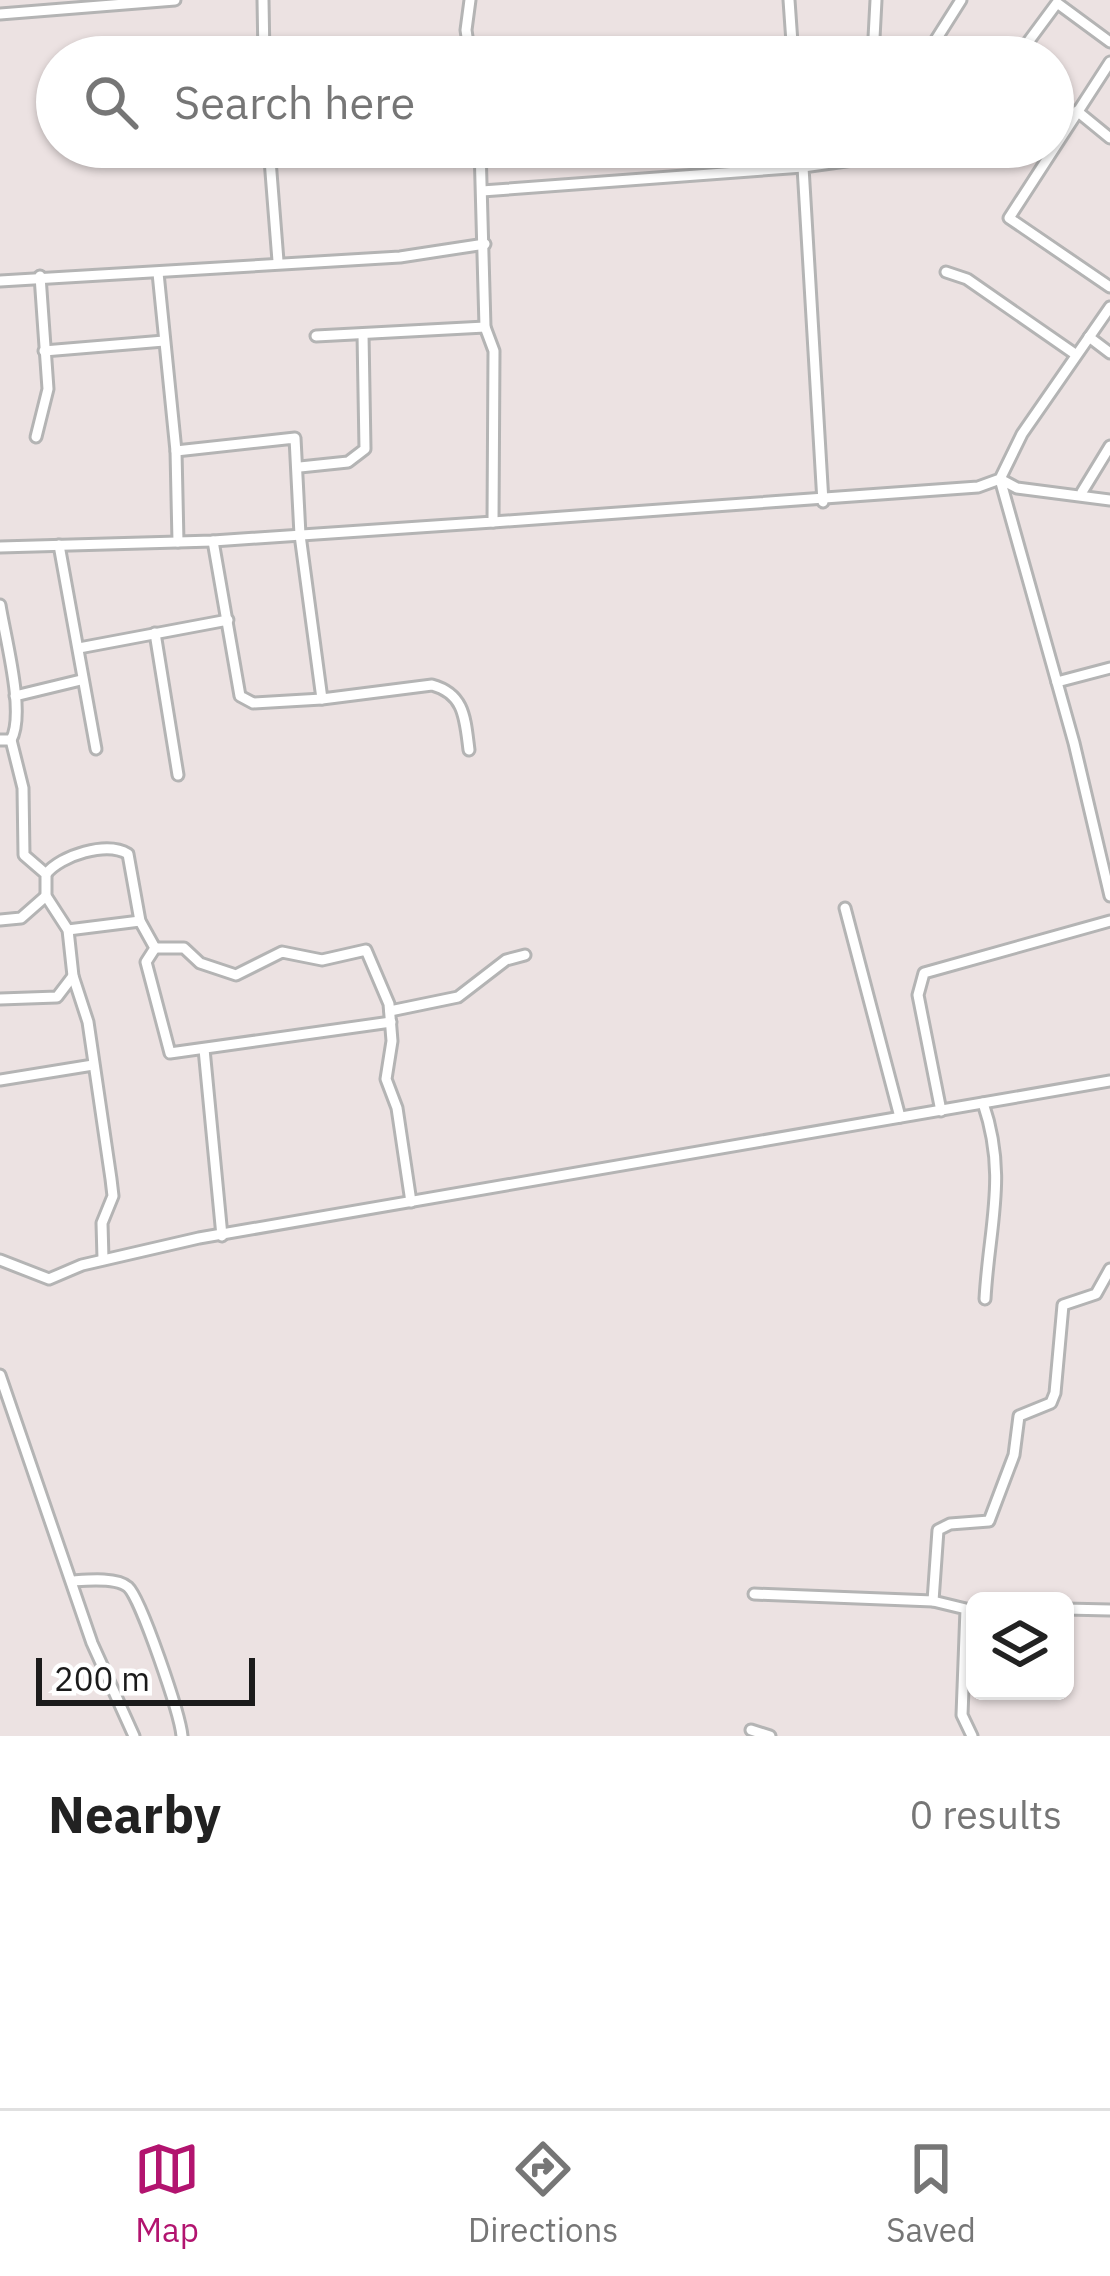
<!DOCTYPE html>
<html lang="en">
<head>
<meta charset="utf-8">
<style>
  :root { --surface:#fff; --page:#f2f2f2; --text:#222; --muted:#767676; --line:#e0e0e0; --accent:#b2146f }
  body { margin:0; font-family:"IBM Plex Sans",sans-serif; background:var(--page); color:var(--text) }
  .controls { position:absolute; right:36px; bottom:36px; display:grid; overflow:hidden; border-radius:18px; box-shadow:0 3px 9px #0004 }
  .controls button { width:108px; height:108px; display:grid; place-items:center; padding:0; border:0; border-bottom:3px solid var(--line); background:var(--surface); color:var(--text); font:60px sans-serif }
  .scale { position:absolute; left:36px; bottom:30px; width:219px; box-sizing:border-box; padding-left:12px; border:6px solid #1b1b1b; border-top:0; font-size:33px; line-height:42px; white-space:nowrap; color:#1b1b1b; -webkit-text-stroke:9px #fff; paint-order:stroke }
  .list { margin:0; padding:0; list-style:none }
  h2 { display:flex; justify-content:space-between; align-items:center; height:156px; margin:0; padding:0 48px; font-size:51px }
  h2 small { font-size:39px; font-weight:400; color:var(--muted) }
  .icon { flex:none; width:66px; height:66px; fill:none; stroke:currentColor; stroke-width:2; stroke-linecap:round; stroke-linejoin:round }
  .map { position:relative; flex:none; width:1110px; height:1736px; overflow:hidden }
  .search { position:absolute; background:var(--surface); box-shadow:0 3px 9px #0004; left:36px; right:36px; top:36px; height:132px; display:flex; align-items:center; gap:30px; box-sizing:border-box; padding:0 42px; border-radius:66px; color:var(--muted); font-size:45px }
  .sheet { height:372px; background:var(--surface) }
  nav { display:flex; justify-content:space-around; align-items:center; box-sizing:border-box; height:168px; border-top:3px solid var(--line); background:var(--surface); font-size:33px; color:var(--muted) }
  nav a { display:grid; justify-items:center; gap:6px }
  nav .on { color:var(--accent) }
  .map>svg:first-child { display:block }
  .lines { fill:none; stroke-linecap:round; stroke-linejoin:round }
  .minor-casing { stroke:#b4b4b4; stroke-width:15 }
  .minor { stroke:#fff; stroke-width:9 }
</style>
</head>
<body>
<div class="map">
<svg width="1110" height="1736" viewBox="0 0 1110 1736">
  <rect width="100%" height="100%" fill="#ece2e2"/>
  <g class="lines">
    <defs>
      <g id="minor">
        <polyline points="263,0 264,57"/>
        <polyline points="789,0 793,57"/>
        <polyline points="0,14 175,0"/>
        <polyline points="470,57 466,30 470,0"/>
        <polyline points="873,57 876,0"/>
        <polyline points="925,57 961,0"/>
        <polyline points="1017,57 1057,3 1110,42"/>
        <polyline points="1110,62 1009,218 1110,287"/>
        <polyline points="1077,111 1110,138"/>
        <polyline points="269,147 278,261"/>
        <polyline points="482,191 803,167 801,147"/>
        <polyline points="946,272 967,279 1075,354"/>
        <polyline points="158,273 176,451 178,542"/>
        <polyline points="0,281 400,257 485,244"/>
        <polyline points="316,336 485,327"/>
        <polyline points="1089,337 1110,353"/>
        <polyline points="44,351 164,341"/>
        <polyline points="36,437 48,389 40,276"/>
        <path d="M176,451L295,438L300,535L322,699L432,685C465,694 465,719 469,750"/>
        <polyline points="300,467 348,462 365,449 363,334"/>
        <polyline points="1000,479 1074,743 1110,896"/>
        <polyline points="1000,479 1017,488 1110,500"/>
        <polyline points="1082,492 1110,446"/>
        <polyline points="823,502 803,167 946,147"/>
        <polyline points="493,522 978,487 1000,479 1022,434 1110,307"/>
        <polyline points="213,541 240,696 253,703 322,699"/>
        <polyline points="59,545 96,749"/>
        <polyline points="0,547 213,541 493,522 494,351 485,327 480,147"/>
        <path d="M0,605C5,637 26,714 11,740"/>
        <polyline points="155,633 178,775"/>
        <polyline points="79,648 228,620"/>
        <polyline points="1057,682 1110,668"/>
        <polyline points="15,696 81,680"/>
        <polyline points="0,740 11,740 23,788 24,855 46,874 46,896 68,930 73,976 88,1022 111,1179 113,1196 102,1223 103,1259"/>
        <path d="M46,874C61,855 107,841 128,854L140,921L155,948L146,962L170,1053L391,1022"/>
        <polyline points="845,908 900,1117"/>
        <polyline points="0,920 21,918 46,896"/>
        <polyline points="68,930 140,921"/>
        <polyline points="155,948 184,948 200,963 236,975 282,952 322,960 366,950 389,1004 392,1041 386,1079 397,1108 411,1202"/>
        <polyline points="0,999 57,997 73,976"/>
        <polyline points="390,1011 458,997 506,960 525,955"/>
        <polyline points="204,1049 222,1236"/>
        <polyline points="0,1080 93,1065"/>
        <path d="M983,1103C1008,1176 989,1225 985,1299"/>
        <polyline points="941,1111 918,995 924,973 1110,921"/>
        <polyline points="0,1260 49,1279 82,1265 199,1238 1110,1081"/>
        <polyline points="0,1375 92,1643 134,1736"/>
        <path d="M73,1581C87,1580 117,1577 128,1587C141,1599 180,1714 182,1736"/>
        <polyline points="754,1594 933,1601 938,1530 950,1524 989,1521 1014,1455 1019,1416 1051,1403 1055,1393 1063,1305 1096,1294 1110,1269"/>
        <polyline points="933,1601 966,1609 962,1715 972,1736"/>
        <polyline points="1065,1609 1110,1610"/>
        <polyline points="751,1730 770,1736"/>
      </g>
    </defs>
    <use href="#minor" class="minor-casing"/>
    <use href="#minor" class="minor"/>
  </g>
</svg>
<div class="controls">
<button><svg class="icon" aria-label="layers" viewBox="0 0 24 24"><path d="M12 4l9 5-9 5-9-5zM3 14l9 5 9-5"/></svg></button>
</div>
<div class="scale">200 m</div>
<div class="search"><svg class="icon" aria-label="search" viewBox="0 0 24 24"><circle cx="10" cy="10" r="6"/><path d="M15 15l6 6"/></svg>Search here</div>
</div>
<section class="sheet">
<h2>Nearby<small>0 results</small></h2>
<ul class="list">
</ul>
</section>
<nav>
<a class="on"><svg class="icon" aria-label="map" viewBox="0 0 24 24"><path d="M3 6l6-2 6 2 6-2v14l-6 2-6-2-6 2zM9 4v14M15 6v14"/></svg>Map</a>
<a><svg class="icon" aria-label="directions" viewBox="0 0 24 24"><path d="M12 3l9 9-9 9-9-9zM9 14v-3h6M13 9l2 2-2 2"/></svg>Directions</a>
<a><svg class="icon" aria-label="saved" viewBox="0 0 24 24"><path d="M7 4h10v16l-5-4-5 4z"/></svg>Saved</a>
</nav>
</body>
</html>
